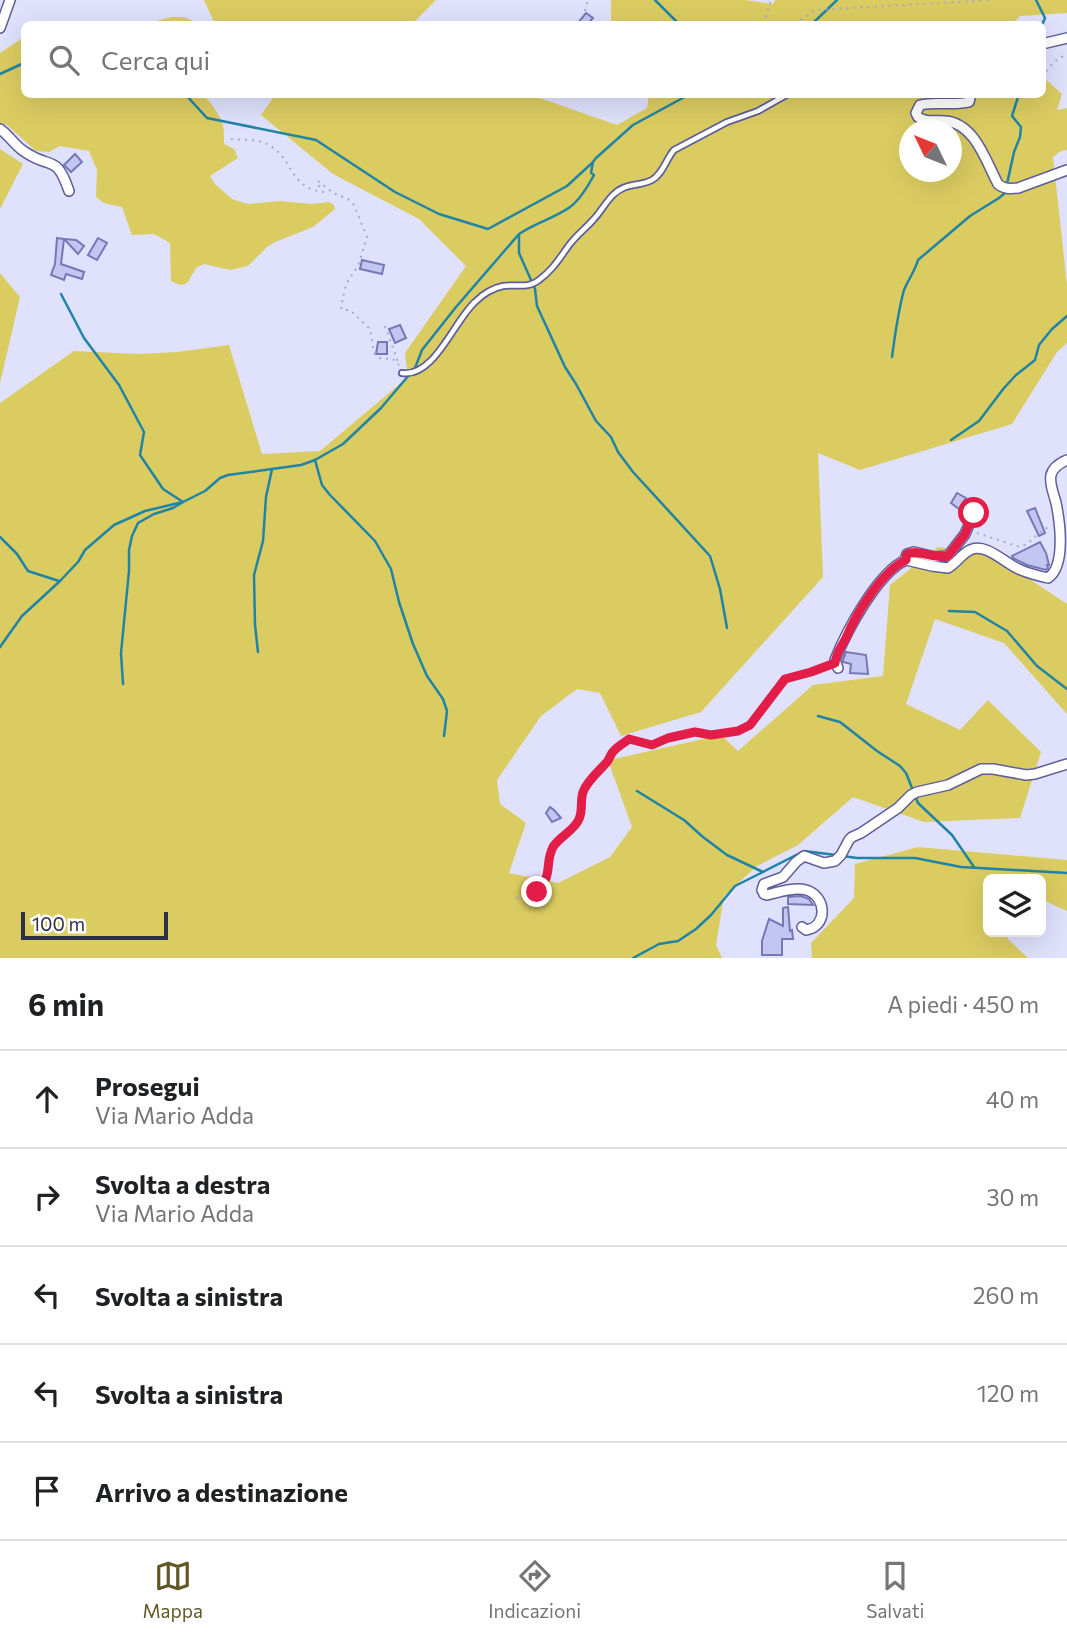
<!DOCTYPE html>
<html lang="it">
<head>
<meta charset="utf-8">
<style>
  :root { --surface:#fff; --page:#f6f6f6; --text:#202124; --muted:#757577; --line:#e0e0e0; --accent:#5f5825 }
  body { margin:0; font-family:Commissioner,sans-serif; background:var(--page); color:var(--text) }
  .controls { position:absolute; right:21px; bottom:21px; display:grid; overflow:hidden; border-radius:10px; box-shadow:0 7px 28px #0002 }
  .controls button { width:63px; height:63px; display:grid; place-items:center; padding:0; border:0; border-bottom:2px solid var(--line); background:var(--surface); color:var(--text); font:35px sans-serif }
  .compass { position:absolute; left:899px; top:119px; width:63px; height:63px; border-radius:50%; background:var(--surface); box-shadow:0 7px 28px #0002; rotate:313deg }
  .scale { position:absolute; left:21px; bottom:18px; width:147px; box-sizing:border-box; padding-left:7px; border:4px solid #2d2e48; border-top:0; font-size:19px; line-height:24px; white-space:nowrap; color:#2d2e48; -webkit-text-stroke:5px #fff; paint-order:stroke }
  .stop { position:absolute; width:21px; height:21px; margin:-16px; border:5px solid #e11d48; border-radius:50%; background:#fff }
  .stop.end { background:#e11d48; border-color:#fff; box-shadow:0 2px 7px #0008 }
  .list { margin:0; padding:0; list-style:none }
  h2 { display:flex; justify-content:space-between; align-items:center; height:91px; margin:0; padding:0 28px; font-size:30px }
  h2 small { font-size:23px; font-weight:400; color:var(--muted) }
  .list li { display:grid; grid-template-columns:46px 1fr auto; gap:21px; align-items:center; box-sizing:border-box; height:98px; padding:0 28px; border-top:2px solid var(--line) }
  .list b { display:block; font-size:26px; white-space:nowrap }
  .list p { margin:0; font-size:23px; white-space:nowrap; color:var(--muted) }
  .list em { font-size:23px; font-style:normal; color:var(--muted) }
  .icon { flex:none; width:38px; height:38px; fill:none; stroke:currentColor; stroke-width:2; stroke-linecap:round; stroke-linejoin:round }
  .map { position:relative; flex:none; width:1067px; height:958px; overflow:hidden }
  .search { position:absolute; background:var(--surface); box-shadow:0 7px 28px #0002; left:21px; right:21px; top:21px; height:77px; display:flex; align-items:center; gap:18px; box-sizing:border-box; padding:0 24px; border-radius:10px; color:var(--muted); font-size:26px }
  .sheet { height:581px; background:var(--surface) }
  nav { display:flex; justify-content:space-around; align-items:center; box-sizing:border-box; height:98px; border-top:2px solid var(--line); background:var(--surface); font-size:19px; color:var(--muted) }
  nav a { display:grid; justify-items:center; gap:4px }
  nav .on { color:var(--accent) }
  .map>svg:first-child { display:block }
  .green { fill:#dbcc61; fill-rule:evenodd }
  .lines { fill:none; stroke-linecap:round; stroke-linejoin:round }
  .stream { stroke:#1f84a6; stroke-width:2.5 }
  .building { fill:#c3c6f1; stroke:#7678b6; stroke-width:2 }
  .lane-casing { stroke:#5d5e9a; stroke-width:8 }
  .street-casing { stroke:#5d5e9a; stroke-width:12 }
  .path { stroke:#a7a9c5; stroke-width:2; stroke-dasharray:2 5; stroke-linecap:butt }
  .lane { stroke:#fff; stroke-width:4.5 }
  .street { stroke:#fff; stroke-width:9 }
  .route { stroke:#e11d48; stroke-width:9 }
</style>
</head>
<body>
<div class="map">
<svg width="1067" height="958" viewBox="0 0 1067 958">
  <rect width="100%" height="100%" fill="#dfe1fd"/>
  <g class="green">
    <polygon points="204,0 436,0 412,24 215,24"/>
    <polygon points="611,0 745,0 773,4 775,0 1067,0 1067,13 1020,16 1012,24 611,24"/>
    <polygon points="172,17 184,17 194,21 196,24 144,24"/>
    <path d="M24,37V94L203,95C209,100 221,116 223,125C224,131 224,138 224,144L234,149L238,158L210,176L215,184L232,199L248,204L279,201L312,204L329,202L334,205L335,209L313,227L275,242L267,247L248,266L230,270L204,264L196,268L188,282L185,284L180,285L171,281L170,243L154,234L132,235L122,207L104,203L96,197L97,170L89,151L60,146L49,152L36,151L7,125L0,123V53Z"/>
    <path d="M1043,77L1062,94L1057,110L1067,108V150L1061,151L1053,157L1067,285V343L1057,352L1012,424L860,470L818,453L823,577L701,712L621,736L600,693L577,689L541,716L497,780L500,804L526,823L509,873L558,883L610,857L632,827L610,766L614,759L721,735L738,751L813,685L883,676L890,585L938,547L995,556L1067,604V714L1004,643L935,619L906,704L960,730L988,700L1041,752L1020,818L924,822L853,797L798,845L757,866L724,896L716,945L722,958H0V403L74,351L139,354L177,352L229,345L262,454L320,451L408,377L405,353L466,266L419,219L333,174L261,115L275,95H531L617,125L647,108L649,95L1042,94ZM909,130H951V172H909Z"/>
    <polygon points="0,149 23,164 0,209"/>
    <polygon points="0,273 20,297 0,383"/>
    <polygon points="918,847 1067,860 1067,911 1041,899 1041,879 988,879 988,932 1004,932 1009,940 1028,958 812,958 811,943 854,898 855,864"/>
  </g>
  <g class="lines">
    <g class="stream">
      <polyline points="655,0 679,24"/>
      <polyline points="1036,0 1045,18 1042,25"/>
      <polyline points="812,24 837,0"/>
      <polyline points="0,74 24,63"/>
      <polyline points="185,94 207,118 316,140 395,192 439,214 488,229 567,186 592,163"/>
      <polyline points="519,235 519,253 535,289 537,306 565,367 576,384 596,421 611,437 618,452 633,472 710,556 720,589 727,628"/>
      <polyline points="61,294 84,338 119,385 144,432 140,455 163,489 183,502 173,508 154,514 138,523 132,536 129,550 129,571 121,653 123,684"/>
      <path d="M892,357C895,334 898,312 904,290C908,280 915,271 918,260L970,216L999,198L1005,193L1014,152L1020,137L1021,127L1012,116L1019,94"/>
      <polyline points="951,440 979,421 1004,388 1016,375 1035,360 1039,345 1052,329 1067,316"/>
      <polyline points="315,460 322,485 330,495 375,541 391,569 399,602 413,644 427,676 443,699 447,711 444,736"/>
      <polyline points="0,537 17,554 28,571 59,581"/>
      <polyline points="949,611 975,612 1007,631 1037,666 1067,689"/>
      <path d="M0,647L22,616L60,581L78,562L85,550L114,525L145,511L183,502L205,491L220,478L228,475L301,465L315,460L343,444L381,408L415,368L422,350L456,307L519,234C535,223 555,218 570,207C580,200 588,186 594,175L591,173L593,162L596,158L633,125L690,94"/>
      <polyline points="258,652 255,625 254,575 263,541 266,497 272,469"/>
      <polyline points="818,716 840,722 877,751 900,766 906,773 918,803 952,835 974,867"/>
      <polyline points="637,791 684,820 703,837 727,855 763,872"/>
      <polyline points="843,856 857,858 915,858 961,867 1067,873"/>
      <polyline points="633,958 659,944 678,941 696,929 711,915 735,886 759,874 804,851 836,855"/>
    </g>
  </g>
  <g class="building">
    <polygon points="586,13 593,18 588,24 577,24"/>
    <polygon points="75,154 82,162 71,172 64,165"/>
    <polygon points="57,238 64,239 61,264 84,272 82,279 66,274 64,280 51,275 55,264"/>
    <polygon points="98,238 107,243 97,260 88,255"/>
    <polygon points="64,239 76,240 84,246 78,254"/>
    <polygon points="362,260 384,265 382,274 360,269"/>
    <polygon points="400,325 406,338 395,343 389,329"/>
    <polygon points="378,342 387,342 387,354 376,354"/>
    <polygon points="957,493 966,498 959,509 951,503"/>
    <polygon points="1035,508 1045,533 1039,536 1027,511"/>
    <polygon points="1040,542 1046,553 1049,565 1047,565 1048,568 1046,570 1027,565 1013,558 1012,556"/>
    <polygon points="846,652 866,655 868,674 850,673 851,664 843,662 843,660"/>
    <polygon points="550,807 554,810 561,818 552,822 546,813"/>
    <polygon points="801,896 809,899 813,905 788,904 788,897"/>
    <polygon points="788,907 790,931 792,930 793,939 782,939 782,955 762,955 762,941 769,919 783,926 783,908"/>
  </g>
  <g class="lines">
    <defs>
      <path id="lane" d="M402,373C434,378 454,321 475,302C483,294 493,288 503,286C516,284 528,289 539,280C554,269 560,257 570,244C577,235 586,228 593,220C600,213 605,203 613,195C626,182 638,187 652,180C663,174 666,159 674,150L727,122L758,111L788,94"/>
      <g id="street">
        <polyline points="0,28 10,0"/>
        <polyline points="1042,44 1067,38"/>
        <path d="M971,94L969,102C953,106 936,101 920,105L916,113L918,117C926,123 935,120 945,121C975,123 986,162 998,184C1004,189 1010,189 1018,188L1067,170"/>
        <path d="M0,129C9,135 15,146 25,152C51,170 56,153 69,191"/>
        <path d="M974,513L965,534L948,556L935,557L914,552L907,554L906,557V560L932,566L948,568C956,563 962,554 970,550C987,542 1006,565 1021,570C1030,574 1039,576 1048,578C1066,566 1060,522 1056,503C1054,494 1049,484 1051,475C1053,467 1060,463 1067,460"/>
        <path d="M838,668L835,660C846,632 878,572 906,560"/>
        <path d="M802,927L806,930C828,927 827,896 806,890C794,887 779,892 767,895L764,894L762,890L764,884L783,877L796,862L804,856L824,863L835,861L841,855L849,840L852,837L861,833L898,808L911,795L917,792L948,785L981,769H993L1026,775L1035,774L1067,764"/>
      </g>
    </defs>
    <use href="#lane" class="lane-casing"/>
    <use href="#street" class="street-casing"/>
    <g class="path">
      <polyline points="585,11 588,0"/>
      <polyline points="764,24 771,0"/>
      <polyline points="795,24 815,10 993,0"/>
      <path d="M1042,77C1049,68 1055,58 1067,55"/>
      <path d="M231,139C241,140 255,139 265,143C295,157 287,187 323,192L317,183L318,181L333,193L348,199L354,205L367,237L358,266L346,284L341,307L342,310H350L370,329L374,353C380,361 384,358 393,359L399,365"/>
      <polyline points="385,326 398,362"/>
      <path d="M977,533L1020,547C1032,543 1037,532 1049,527"/>
      <path d="M516,898C562,889 538,871 555,845C561,835 571,829 579,821L583,792L596,773L609,760L612,753L629,739L652,745L668,738L695,732L711,735L738,731L750,725L785,679L828,666"/>
    </g>
    <use href="#lane" class="lane"/>
    <use href="#street" class="street"/>
  </g>
  <g class="lines">
    <path class="route" d="M537,892C554,873 544,865 553,847C560,836 575,830 579,819C583,811 580,801 583,792C587,781 599,771 607,762C609,760 610,756 612,753C616,747 624,743 629,739L652,745L668,738L695,732L711,735L738,731L750,725L785,679L811,672L835,663C836,653 842,646 846,638C856,614 882,571 906,560V557L907,554C920,549 934,559 948,556L965,534L974,513"/>
  </g>
</svg>
<div class="controls">
<button><svg class="icon" aria-label="layers" viewBox="0 0 24 24"><path d="M12 4l9 5-9 5-9-5zM3 14l9 5 9-5"/></svg></button>
</div>
<svg class="compass" viewBox="-18 -18 36 36"><path d="M0-13l5 13h-10z" fill="#e53935"/><path d="M0 13l5-13h-10z" fill="#757577"/></svg>
<div class="scale">100 m</div>
<div class="stop" style="left:974px;top:513px"></div>
<div class="stop end" style="left:537px;top:892px"></div>
<div class="search"><svg class="icon" aria-label="search" viewBox="0 0 24 24"><circle cx="10" cy="10" r="6"/><path d="M15 15l6 6"/></svg>Cerca qui</div>
</div>
<section class="sheet">
<h2>6 min<small>A piedi · 450 m</small></h2>
<ul class="list">
<li><svg class="icon" aria-label="ahead" viewBox="0 0 24 24"><path d="M12 20V5M6 11l6-6 6 6"/></svg><div><b>Prosegui</b><p>Via Mario Adda</p></div><em>40 m</em></li>
<li><svg class="icon" aria-label="right" viewBox="0 0 24 24"><path d="M7 20v-9h11M14 6l5 5-5 5"/></svg><div><b>Svolta a destra</b><p>Via Mario Adda</p></div><em>30 m</em></li>
<li><svg class="icon" aria-label="left" viewBox="0 0 24 24"><path d="M17 20v-9H6M10 6l-5 5 5 5"/></svg><div><b>Svolta a sinistra</b></div><em>260 m</em></li>
<li><svg class="icon" aria-label="left" viewBox="0 0 24 24"><path d="M17 20v-9H6M10 6l-5 5 5 5"/></svg><div><b>Svolta a sinistra</b></div><em>120 m</em></li>
<li><svg class="icon" aria-label="arrive" viewBox="0 0 24 24"><path d="M6 21V4h12l-3 4 3 4H6"/></svg><div><b>Arrivo a destinazione</b></div></li>
</ul>
</section>
<nav>
<a class="on"><svg class="icon" aria-label="map" viewBox="0 0 24 24"><path d="M3 6l6-2 6 2 6-2v14l-6 2-6-2-6 2zM9 4v14M15 6v14"/></svg>Mappa</a>
<a><svg class="icon" aria-label="directions" viewBox="0 0 24 24"><path d="M12 3l9 9-9 9-9-9zM9 14v-3h6M13 9l2 2-2 2"/></svg>Indicazioni</a>
<a><svg class="icon" aria-label="saved" viewBox="0 0 24 24"><path d="M7 4h10v16l-5-4-5 4z"/></svg>Salvati</a>
</nav>
</body>
</html>
